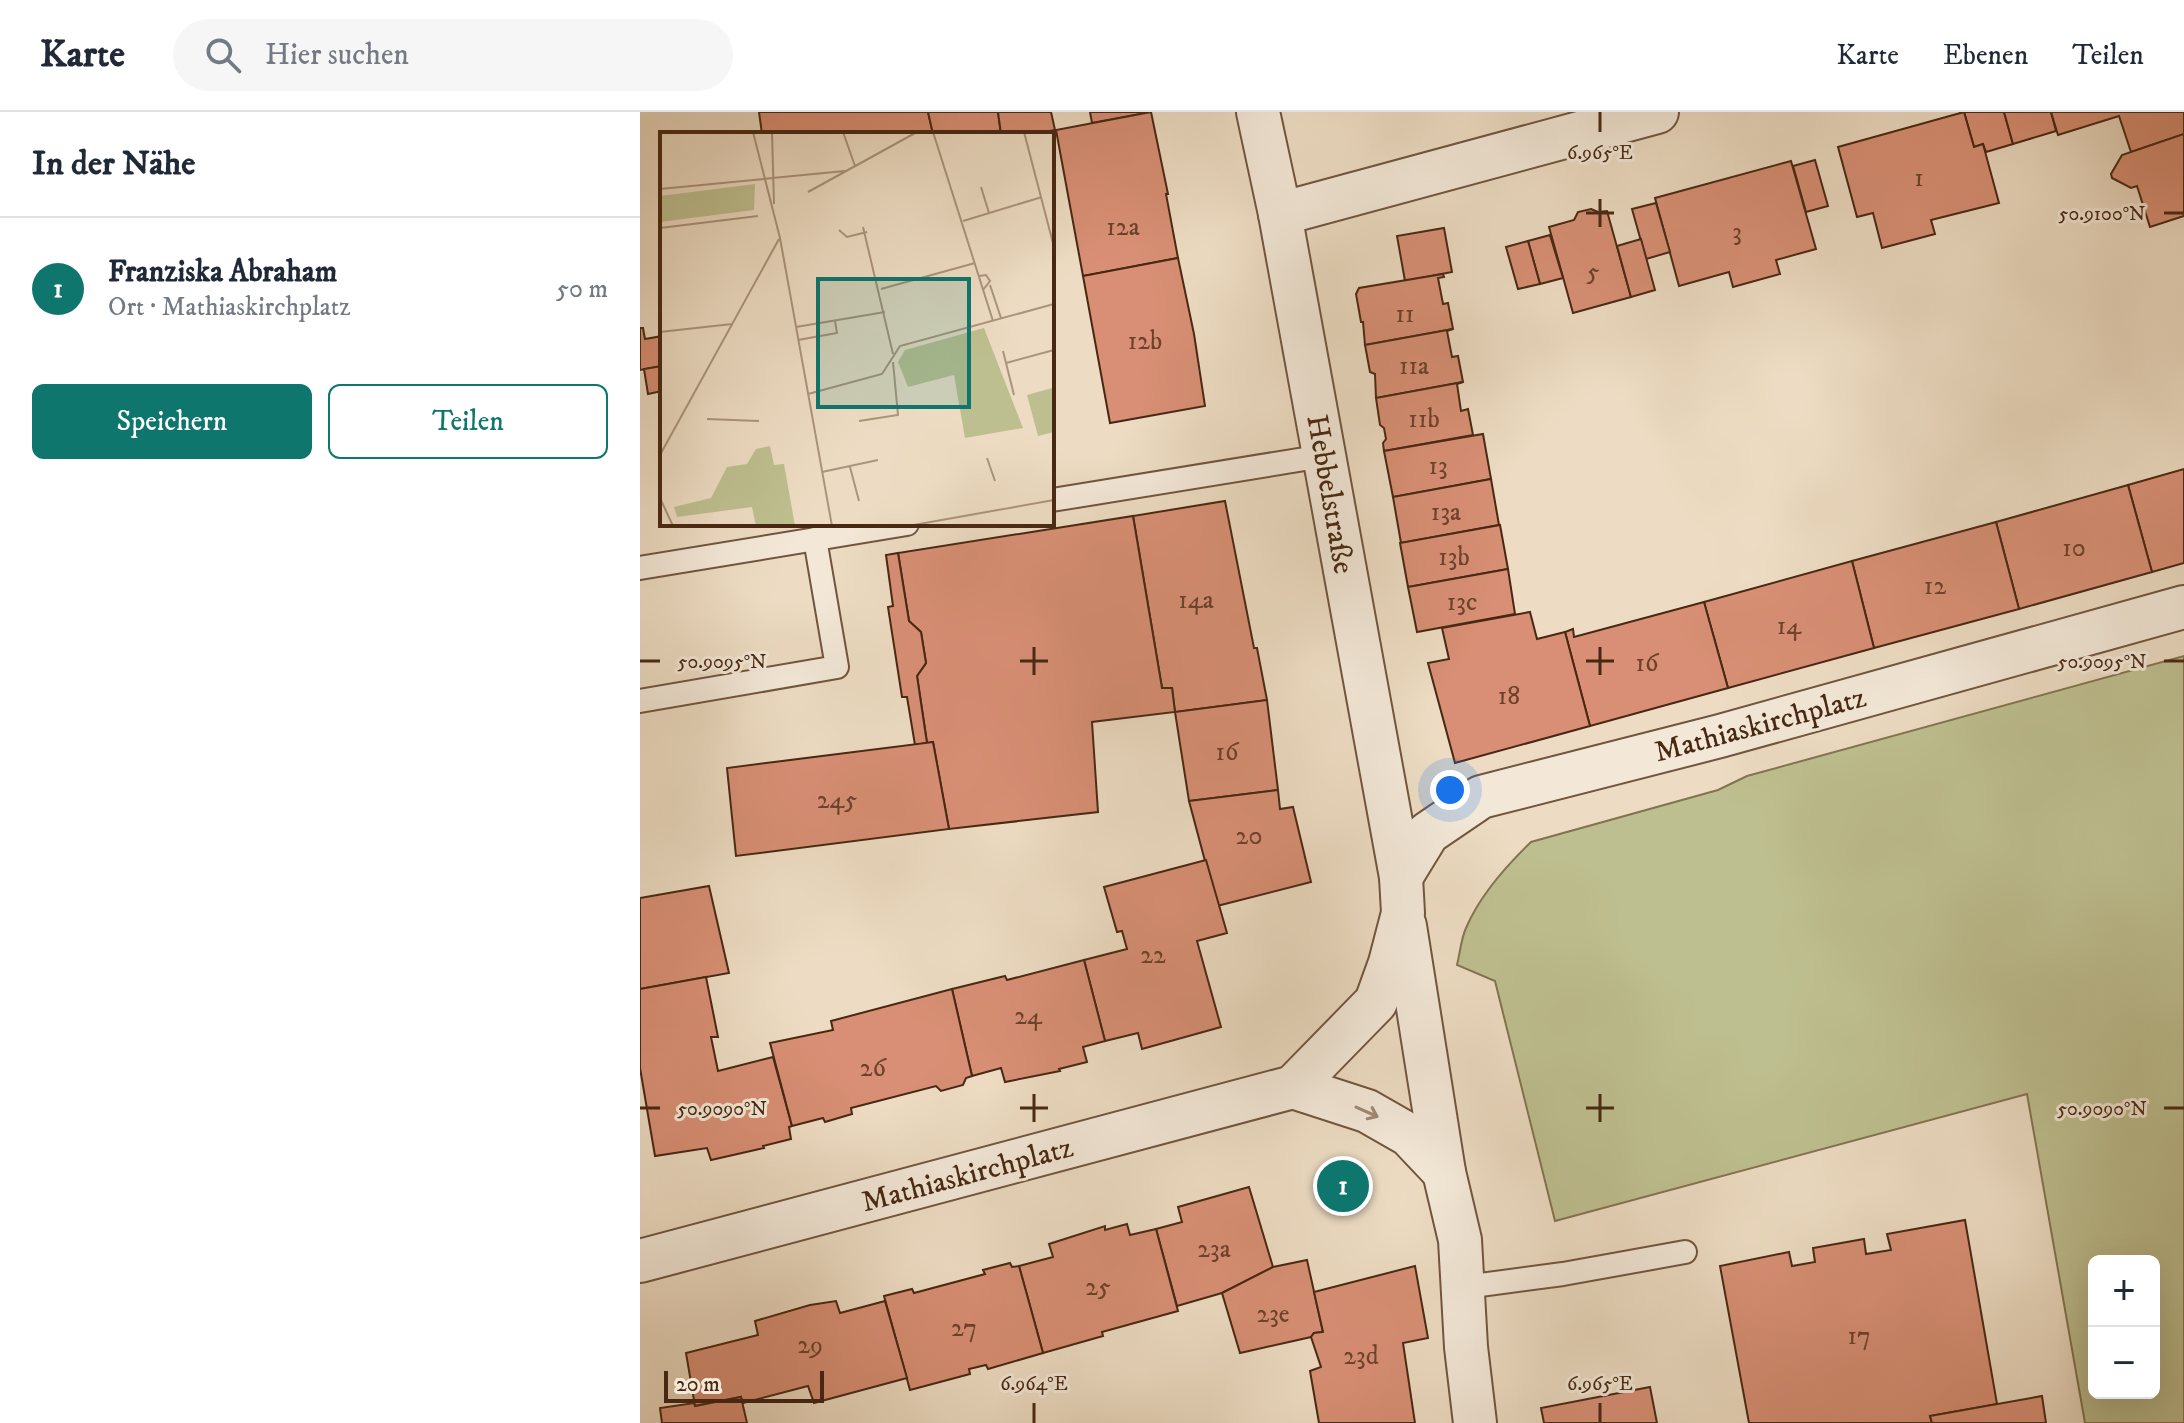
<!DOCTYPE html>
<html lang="de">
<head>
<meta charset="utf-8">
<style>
  :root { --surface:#fff; --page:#f6f6f7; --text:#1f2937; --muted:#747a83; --line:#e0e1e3; --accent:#0f766e }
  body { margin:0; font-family:"IM FELL DW Pica",serif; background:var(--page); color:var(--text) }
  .controls { position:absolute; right:24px; bottom:24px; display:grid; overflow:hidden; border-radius:12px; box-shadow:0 8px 32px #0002 }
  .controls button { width:72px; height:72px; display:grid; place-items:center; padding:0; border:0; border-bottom:2px solid var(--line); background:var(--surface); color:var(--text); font:40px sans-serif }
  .scale { position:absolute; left:24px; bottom:20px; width:160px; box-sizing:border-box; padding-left:8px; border:4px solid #482812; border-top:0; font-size:22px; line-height:28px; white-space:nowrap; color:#482812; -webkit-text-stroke:6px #f3e8d8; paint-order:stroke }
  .you { position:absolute; left:810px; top:678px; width:28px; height:28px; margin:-20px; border:6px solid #fff; border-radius:50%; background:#1a73e8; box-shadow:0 0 0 12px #1a73e833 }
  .badge { display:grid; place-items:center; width:52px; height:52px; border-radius:50%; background:var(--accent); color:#fff; font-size:26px; font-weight:700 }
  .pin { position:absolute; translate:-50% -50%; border:4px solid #fff; box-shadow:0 2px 8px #0006 }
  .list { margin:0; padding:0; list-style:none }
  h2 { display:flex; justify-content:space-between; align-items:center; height:104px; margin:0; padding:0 32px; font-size:34px }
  h2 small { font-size:26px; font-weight:400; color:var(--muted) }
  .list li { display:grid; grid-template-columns:52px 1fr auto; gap:24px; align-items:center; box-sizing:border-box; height:144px; padding:0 32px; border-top:2px solid var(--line) }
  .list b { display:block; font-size:30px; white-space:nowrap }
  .list p { margin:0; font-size:26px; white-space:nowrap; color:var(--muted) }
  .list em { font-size:26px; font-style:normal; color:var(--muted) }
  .actions { display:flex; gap:16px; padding:24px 32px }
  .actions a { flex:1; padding:18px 0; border:2px solid var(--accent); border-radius:12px; text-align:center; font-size:28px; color:var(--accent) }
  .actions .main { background:var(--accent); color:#fff }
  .icon { flex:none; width:44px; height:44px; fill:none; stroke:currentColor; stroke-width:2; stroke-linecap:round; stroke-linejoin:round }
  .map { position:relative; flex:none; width:1544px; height:1311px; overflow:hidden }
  header { display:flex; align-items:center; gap:48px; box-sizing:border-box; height:112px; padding:0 40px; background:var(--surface); border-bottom:2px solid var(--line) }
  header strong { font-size:38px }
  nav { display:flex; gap:44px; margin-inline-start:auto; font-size:28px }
  .search { width:560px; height:72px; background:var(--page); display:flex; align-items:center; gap:20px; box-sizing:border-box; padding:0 28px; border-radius:44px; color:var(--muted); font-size:30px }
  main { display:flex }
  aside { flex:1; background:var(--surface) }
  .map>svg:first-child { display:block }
  .green { fill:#bebf90; stroke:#837451; stroke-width:2; fill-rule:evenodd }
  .building { fill:#d88f75; stroke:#482812; stroke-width:2 }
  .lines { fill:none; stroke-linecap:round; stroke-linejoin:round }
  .service-casing { stroke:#71553e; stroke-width:26 }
  .minor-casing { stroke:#71553e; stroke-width:46 }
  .service { stroke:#f3e8d8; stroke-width:22 }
  .minor { stroke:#f3e8d8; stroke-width:42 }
  .oneway { stroke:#9e8875 }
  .ticks { fill:none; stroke:#482812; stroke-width:3 }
  .labels { text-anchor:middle; stroke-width:6; stroke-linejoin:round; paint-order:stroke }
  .number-label { font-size:26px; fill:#6c422b }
  .street-label { font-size:30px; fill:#482812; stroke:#f3e8d8 }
  .inset-road { fill:none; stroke:#ab947c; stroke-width:2 }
  .view { fill:#0f766e; fill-opacity:0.15; stroke:#0f766e; stroke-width:4 }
  .inset-edge { fill:none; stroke:#482812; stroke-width:4 }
  .ticks-label { font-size:20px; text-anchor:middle; fill:#482812; stroke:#f3e8d8; stroke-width:6; stroke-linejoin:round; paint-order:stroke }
</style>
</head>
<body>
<header>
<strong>Karte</strong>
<div class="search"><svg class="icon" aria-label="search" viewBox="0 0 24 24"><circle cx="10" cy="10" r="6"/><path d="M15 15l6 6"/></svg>Hier suchen</div>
<nav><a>Karte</a><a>Ebenen</a><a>Teilen</a></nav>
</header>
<main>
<aside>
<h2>In der Nähe<small></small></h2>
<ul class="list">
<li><span class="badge">1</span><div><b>Franziska Abraham</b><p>Ort · Mathiaskirchplatz</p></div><em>50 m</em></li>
</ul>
<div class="actions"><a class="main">Speichern</a><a>Teilen</a></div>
</aside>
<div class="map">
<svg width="1544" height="1311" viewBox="0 0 1544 1311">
  <rect width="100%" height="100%" fill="#eddcc3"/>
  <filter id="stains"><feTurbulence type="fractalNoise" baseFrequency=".0025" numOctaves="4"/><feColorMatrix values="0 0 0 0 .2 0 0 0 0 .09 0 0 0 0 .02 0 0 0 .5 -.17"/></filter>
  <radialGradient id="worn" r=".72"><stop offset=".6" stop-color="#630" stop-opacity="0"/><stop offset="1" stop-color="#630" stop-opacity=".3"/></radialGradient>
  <path class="green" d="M1544,544V1311H1445L1387,982L915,1109L855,869L817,853C820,841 821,827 826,816C840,783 865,755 891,730L1078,678L1107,664ZM1514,1149V1281H1454V1149Z"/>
  <g class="building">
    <polygon points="119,0 288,0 293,22 122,22"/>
    <polygon points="288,0 358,0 361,22 293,22"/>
    <polygon points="358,0 411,0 415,18 394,22 361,22"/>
    <polygon points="450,0 511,0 452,11"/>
    <polygon points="511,0 528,82 526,82 538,146 443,164 416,18"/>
    <polygon points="1319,0 1364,0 1373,32 1346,40 1343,32 1334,35 1324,0"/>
    <polygon points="1324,0 1334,35 1343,32 1359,91 1291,108 1295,122 1242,136 1233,101 1217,105 1198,35"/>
    <polygon points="1364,0 1411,0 1416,19 1373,32"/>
    <polygon points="1411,0 1544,0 1544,22 1491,40 1479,4 1418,23"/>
    <polygon points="1544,22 1544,104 1510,115 1497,74 1491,76 1472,66 1471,62 1482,43"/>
    <polygon points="1175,48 1188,94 1166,100 1153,54"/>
    <polygon points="1151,49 1176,137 1136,148 1140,162 1093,175 1089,160 1039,174 1015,86"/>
    <polygon points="1016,91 1030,140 1006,147 992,97"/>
    <polygon points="951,97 958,100 967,99 991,185 933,201 909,115 934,108 938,100"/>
    <polygon points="804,116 812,160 765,169 757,124"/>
    <polygon points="910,123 923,166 900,172 888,129"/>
    <polygon points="1001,127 1015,178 991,185 977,134"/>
    <polygon points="888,129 900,172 878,177 866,135"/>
    <polygon points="538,146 554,222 565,294 470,311 443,164"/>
    <polygon points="803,162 804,165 798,166 803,192 808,191 813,217 725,233 723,210 721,210 716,182 719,176"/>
    <polygon points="0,216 3,216 5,227 22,224 22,254 0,258"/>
    <polygon points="813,217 807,219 812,245 818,244 823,270 736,286 735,262 730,260 725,233"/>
    <polygon points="22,254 22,279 8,282 4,257"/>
    <polygon points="823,270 817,272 821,299 828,297 833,323 744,339 743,331 746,327 744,316 740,313 736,286"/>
    <polygon points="843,322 851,367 753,385 744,339"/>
    <polygon points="1544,357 1544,451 1512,460 1488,373"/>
    <polygon points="851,367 859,413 761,431 753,385"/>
    <polygon points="1488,373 1512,460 1379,497 1356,410"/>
    <polygon points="585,389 614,536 617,536 627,588 535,600 532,576 522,576 493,404"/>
    <polygon points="493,404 522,576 532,576 535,600 452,610 458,700 309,717 293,630 287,631 277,564 286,551 281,520 269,509 258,441"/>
    <polygon points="1356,410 1379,497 1234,536 1212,449"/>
    <polygon points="860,413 868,457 768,475 760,431"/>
    <polygon points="258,441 269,509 281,520 286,551 277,564 287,631 275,633 267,585 262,585 248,495 253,494 246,443"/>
    <polygon points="1212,449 1234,536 1088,576 1064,490"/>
    <polygon points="868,457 875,502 777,520 768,475"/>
    <polygon points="1064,490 1088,576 950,614 925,520 933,517 934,525"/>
    <polygon points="890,500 897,527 925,520 950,614 815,651 788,551 809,547 802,516"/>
    <polygon points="627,588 638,678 549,689 535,600"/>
    <polygon points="293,630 309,717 96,744 87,656"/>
    <polygon points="638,678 640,697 653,695 671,770 577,794 549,689"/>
    <polygon points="566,748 587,821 557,829 581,915 502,937 498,921 465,929 444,848 487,837 482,819 477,820 464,775"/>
    <polygon points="69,774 89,861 0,877 0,786"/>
    <polygon points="444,848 465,929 443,935 447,950 419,957 420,959 365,970 361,956 332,964 312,877 365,864 367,868"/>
    <polygon points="66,865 78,925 71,925 78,959 133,945 152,1014 149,1015 151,1027 123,1034 124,1036 71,1048 67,1036 15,1044 0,956 0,877"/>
    <polygon points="312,877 332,964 326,966 323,973 301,979 296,974 211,996 212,1002 185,1010 183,1006 152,1014 130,931 193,918 191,909"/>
    <polygon points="609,1075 633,1155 582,1181 537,1194 516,1117 542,1110 538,1095"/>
    <polygon points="1325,1108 1357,1292 1290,1304 1292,1311 1109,1311 1080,1154 1149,1140 1152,1154 1175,1150 1173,1136 1224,1127 1226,1142 1251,1138 1247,1122"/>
    <polygon points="487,1112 490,1123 516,1117 538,1199 462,1220 463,1224 403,1241 379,1154 413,1145 409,1132 465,1114 465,1118"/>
    <polygon points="667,1148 683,1220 674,1221 671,1225 600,1241 582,1181 633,1155"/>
    <polygon points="370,1151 372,1155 379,1154 403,1241 348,1257 346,1253 329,1257 330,1262 270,1278 244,1184 272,1177 274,1181 345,1162 343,1158"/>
    <polygon points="775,1154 788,1226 763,1231 775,1311 679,1311 670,1259 681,1255 671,1225 674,1221 683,1220 674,1180"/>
    <polygon points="196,1189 200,1201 245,1189 267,1266 174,1291 168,1274 103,1291 101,1285 55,1294 46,1241 118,1223 115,1209 170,1193"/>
    <polygon points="1010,1275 1017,1311 904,1311 901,1296"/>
    <polygon points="1402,1284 1406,1311 1292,1311 1290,1304"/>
    <polygon points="101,1285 107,1311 22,1311 20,1296 54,1291 55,1294"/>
  </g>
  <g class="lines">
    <defs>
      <g id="service">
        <polyline points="412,388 683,344"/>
        <polyline points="0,456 267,412"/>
        <polyline points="0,589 197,555 175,427"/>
        <polyline points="825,1175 923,1162 1045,1140"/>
      </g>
      <g id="minor">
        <polyline points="640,102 1017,0"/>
        <polyline points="761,765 788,721 841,685 1080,624 1544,495"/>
        <polyline points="765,814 804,1060 820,1128 826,1235 835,1311"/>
        <polyline points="653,975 727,999 769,1023 804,1060"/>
        <polyline points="0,1149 653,975 736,890 750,851 763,801 761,765 640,102 618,0"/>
      </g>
    </defs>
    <use href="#service" class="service-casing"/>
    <use href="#minor" class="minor-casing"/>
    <use href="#service" class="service"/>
    <use href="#minor" class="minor"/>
  </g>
  <defs><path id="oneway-shaft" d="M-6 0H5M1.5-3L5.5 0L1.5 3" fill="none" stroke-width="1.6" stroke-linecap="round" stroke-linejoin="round" transform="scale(2)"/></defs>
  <use class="oneway" href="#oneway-shaft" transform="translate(727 1000) rotate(24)"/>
  <path class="ticks" d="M960,0V20M960,87V115M946,101H974M1524,101H1544M394,535V563M960,535V563M0,549H20M380,549H408M946,549H974M1524,549H1544M394,982V1010M960,982V1010M0,996H20M380,996H408M946,996H974M1524,996H1544M394,1291V1311M960,1291V1311"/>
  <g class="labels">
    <g class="number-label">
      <text x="1279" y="74">1</text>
      <text x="483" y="123">12a</text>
      <text x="1097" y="128">3</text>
      <text x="953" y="168">5</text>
      <text x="765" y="210">11</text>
      <text x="505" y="237">12b</text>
      <text x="774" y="262">11a</text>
      <text x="784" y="315">11b</text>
      <text x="798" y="362">13</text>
      <text x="806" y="408">13a</text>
      <text x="1434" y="444">10</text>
      <text x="814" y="453">13b</text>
      <text x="1295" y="482">12</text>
      <text x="556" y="496">14a</text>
      <text x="822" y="498">13c</text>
      <text x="1149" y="522">14</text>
      <text x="1007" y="559">16</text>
      <text x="869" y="592">18</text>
      <text x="587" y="648">16</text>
      <text x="197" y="696">245</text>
      <text x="609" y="732">20</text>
      <text x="513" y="851">22</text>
      <text x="388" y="912">24</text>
      <text x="233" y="964">26</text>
      <text x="574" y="1145">23a</text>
      <text x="458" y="1183">25</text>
      <text x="633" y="1210">23e</text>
      <text x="324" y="1224">27</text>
      <text x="1219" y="1232">17</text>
      <text x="170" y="1241">29</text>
      <text x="721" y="1252">23d</text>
    </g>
    <g class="street-label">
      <text transform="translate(691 382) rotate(80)" y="10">Hebbelstraße</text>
      <text transform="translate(1120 612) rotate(-15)" y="10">Mathiaskirchplatz</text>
      <text transform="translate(327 1062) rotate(-15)" y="10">Mathiaskirchplatz</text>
    </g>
  </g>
  <g transform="translate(20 20)">
    <rect width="394" height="394" fill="#eddcc3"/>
    <path d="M95,52L94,78L0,90V64ZM324,196L363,296L305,306L294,243L248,255L238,230L245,218ZM392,256L394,300L378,304L367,263ZM110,314L114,333L124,332L135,394H96L92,375L17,385L14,375L51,366L67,335L87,332L96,317Z" fill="#bebf90"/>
    <path class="inset-road" d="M93,0L120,106L172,394M112,0L114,72M183,0L195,34M273,0L333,189M364,0L394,115M321,55L329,81M0,57L185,39M148,60L257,0M303,89L382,65M203,95L233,222M0,96L98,84M179,98L187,105L207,100M319,144L326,143L330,149L323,158M330,153L341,186M221,157L315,131M136,195L225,180M0,200L72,192M138,208L177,201L175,189M343,219L354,263M346,231L394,218M148,262L222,242L240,214L394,172M47,287L99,289M199,289L238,283L233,230M0,323L119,107M327,326L335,349M190,335L199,369M162,340L218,328M0,366L13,394M248,394L394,368"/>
    <path class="view" d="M158,147H309V275H158Z"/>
    <rect width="394" height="394" class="inset-edge"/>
  </g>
  <g class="ticks-label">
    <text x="960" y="47">6.965°E</text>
    <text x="1462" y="108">50.9100°N</text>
    <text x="82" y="556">50.9095°N</text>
    <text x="1462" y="556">50.9095°N</text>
    <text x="82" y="1003">50.9090°N</text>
    <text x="1462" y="1003">50.9090°N</text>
    <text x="394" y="1278">6.964°E</text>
    <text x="960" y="1278">6.965°E</text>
  </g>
  <rect width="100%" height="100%" filter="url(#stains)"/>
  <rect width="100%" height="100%" fill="url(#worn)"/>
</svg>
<div class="controls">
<button>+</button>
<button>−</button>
</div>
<div class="scale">20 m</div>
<div class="you"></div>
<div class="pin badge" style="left:703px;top:1074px">1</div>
</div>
</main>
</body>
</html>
